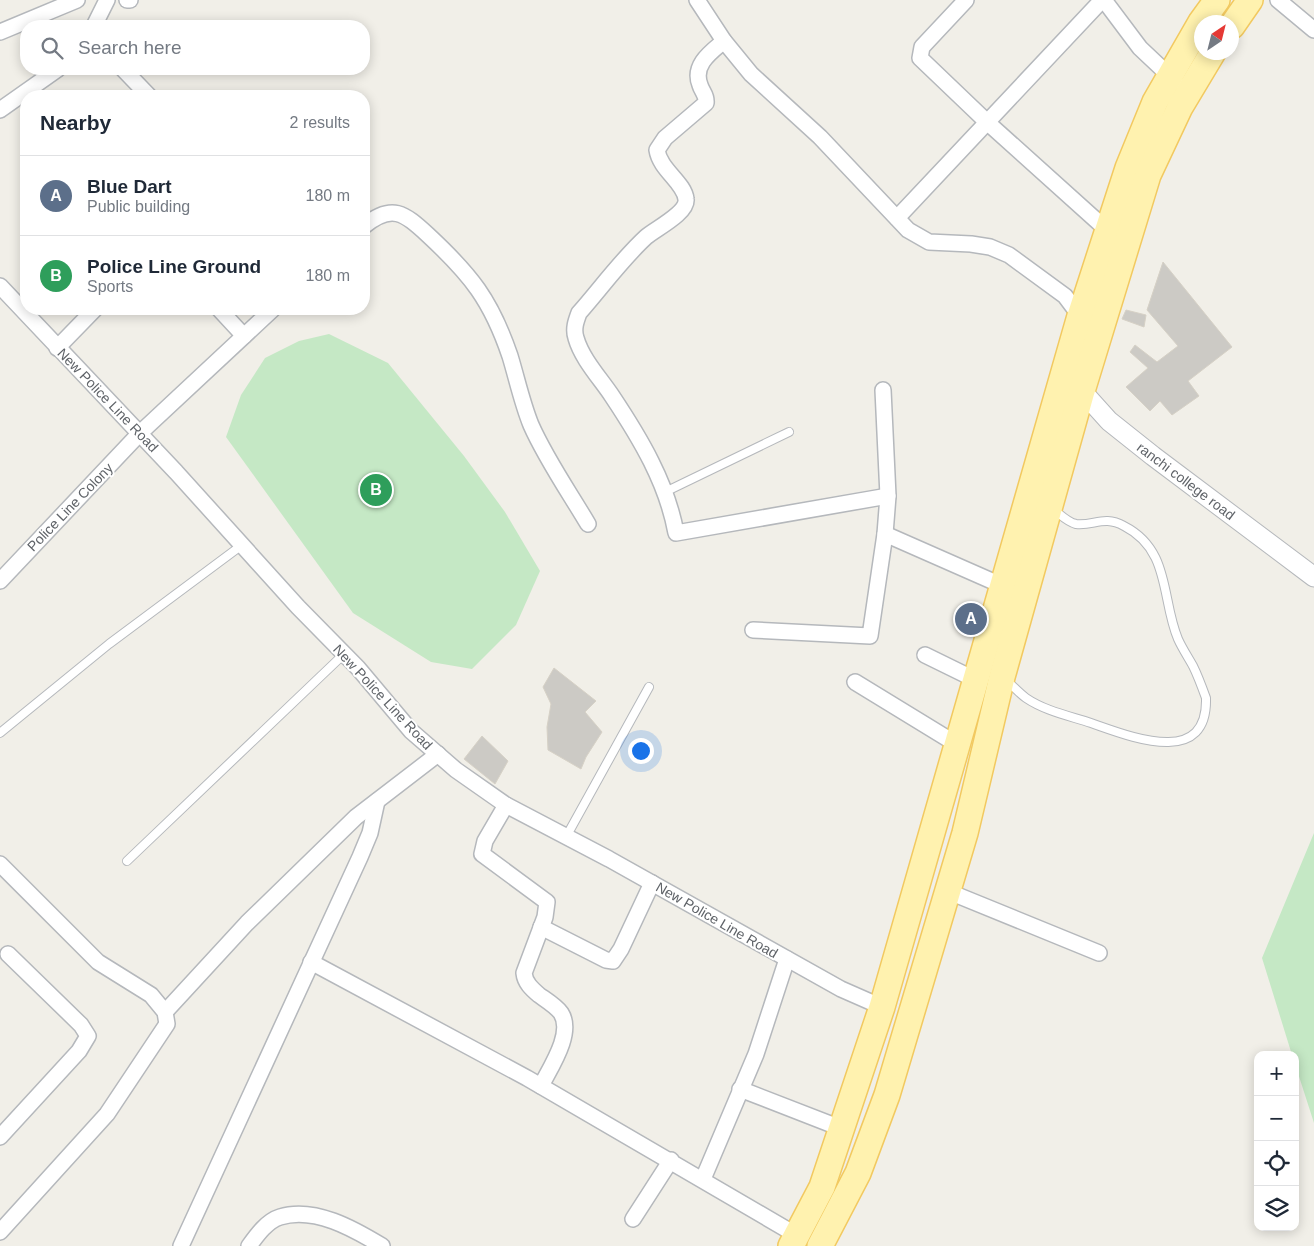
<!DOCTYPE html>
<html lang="en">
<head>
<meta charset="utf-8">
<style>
  :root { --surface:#fff; --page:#f6f6f7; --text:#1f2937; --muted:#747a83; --line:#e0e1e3; --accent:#ea4335 }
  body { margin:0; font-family:Arial,sans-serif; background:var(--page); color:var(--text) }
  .controls { position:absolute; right:15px; bottom:15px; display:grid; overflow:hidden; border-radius:10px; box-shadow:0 2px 12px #0003 }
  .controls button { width:45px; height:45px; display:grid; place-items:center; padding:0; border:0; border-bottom:1px solid var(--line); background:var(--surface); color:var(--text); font:25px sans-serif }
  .compass { position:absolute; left:1194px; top:15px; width:45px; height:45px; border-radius:50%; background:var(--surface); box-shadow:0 2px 12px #0003; rotate:35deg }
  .you { position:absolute; left:640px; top:750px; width:18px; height:18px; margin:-12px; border:4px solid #fff; border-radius:50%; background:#1a73e8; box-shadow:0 0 0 8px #1a73e833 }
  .badge { display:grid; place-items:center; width:32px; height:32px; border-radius:50%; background:var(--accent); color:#fff; font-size:16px; font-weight:700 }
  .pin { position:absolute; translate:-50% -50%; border:2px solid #fff; box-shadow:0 1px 5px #0006 }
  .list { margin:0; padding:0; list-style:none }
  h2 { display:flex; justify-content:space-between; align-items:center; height:65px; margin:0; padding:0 20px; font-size:21px }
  h2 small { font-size:16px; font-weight:400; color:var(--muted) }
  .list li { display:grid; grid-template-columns:32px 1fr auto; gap:15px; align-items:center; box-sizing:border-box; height:80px; padding:0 20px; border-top:1px solid var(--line) }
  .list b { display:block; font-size:19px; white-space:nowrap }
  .list p { margin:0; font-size:16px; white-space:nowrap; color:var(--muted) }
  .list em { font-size:16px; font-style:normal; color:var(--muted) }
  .icon { flex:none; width:28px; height:28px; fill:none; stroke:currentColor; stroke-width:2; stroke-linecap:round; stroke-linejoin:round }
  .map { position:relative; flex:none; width:1314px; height:1246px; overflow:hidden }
  .search { position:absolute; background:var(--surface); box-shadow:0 2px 12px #0003; left:20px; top:20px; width:350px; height:55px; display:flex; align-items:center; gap:12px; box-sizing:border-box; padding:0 18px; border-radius:20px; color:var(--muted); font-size:19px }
  .panel { position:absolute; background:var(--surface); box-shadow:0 2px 12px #0003; left:20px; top:90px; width:350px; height:225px; border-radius:20px }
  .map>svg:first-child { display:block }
  .green { fill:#c5e8c5 }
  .building { fill:#cccac5; stroke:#d6d1c6 }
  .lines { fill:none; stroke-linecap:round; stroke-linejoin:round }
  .service-casing { stroke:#b5b8bc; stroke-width:10 }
  .minor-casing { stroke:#b5b8bc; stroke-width:18 }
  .tertiary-casing { stroke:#b5b8bc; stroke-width:21 }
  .primary-casing { stroke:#f2c960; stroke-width:28 }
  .service { stroke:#fff; stroke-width:8 }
  .minor { stroke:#fff; stroke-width:15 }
  .tertiary { stroke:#fff; stroke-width:19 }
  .primary { stroke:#fff2af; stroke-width:25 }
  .labels { text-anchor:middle; stroke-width:4; stroke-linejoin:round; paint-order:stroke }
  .street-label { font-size:14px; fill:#5f6368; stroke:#fff }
</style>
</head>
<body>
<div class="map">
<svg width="1314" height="1246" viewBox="0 0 1314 1246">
  <rect width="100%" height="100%" fill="#f1efe8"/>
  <g class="green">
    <polygon points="329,334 388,363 464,456 505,512 540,571 516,625 472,669 431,662 353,613 226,437 241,395 265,358 299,341"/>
    <polygon points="1314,833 1314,1123 1295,1064 1295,1055 1292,1055 1262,958"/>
  </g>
  <g class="building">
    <polygon points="1163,262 1232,347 1188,381 1199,396 1172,415 1160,401 1150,411 1126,387 1148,368 1130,352 1135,345 1157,362 1178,346 1147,310"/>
    <polygon points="1126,310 1146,315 1144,327 1122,319"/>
    <polygon points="554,668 596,701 585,712 602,732 586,757 581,769 548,750 547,727 551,704 543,687"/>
    <polygon points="482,736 508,761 495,784 464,759"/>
  </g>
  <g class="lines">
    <defs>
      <g id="service">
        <polyline points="665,492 789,432"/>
        <path d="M1006,680C1013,686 1019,693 1026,698C1045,711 1070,716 1091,723C1129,736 1208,769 1206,698C1202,687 1198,676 1193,666C1188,657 1182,648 1178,639C1161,599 1171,550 1124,526C1104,515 1094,526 1076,524C1067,522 1060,514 1053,509"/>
        <polyline points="0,733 109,644 242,545"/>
        <polyline points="566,837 649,687"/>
        <polyline points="127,861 344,654"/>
      </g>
      <g id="minor">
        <polyline points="127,0 130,0"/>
        <polyline points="697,0 724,41 751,74 820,137 908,230 929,242 971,244 990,247 1009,255 1065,296 1080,316"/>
        <polyline points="966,0 922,47 920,58 988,123 1107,230"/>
        <polyline points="1104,0 1140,48 1175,81"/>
        <polyline points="1278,0 1314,30"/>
        <polyline points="94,26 107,0"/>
        <polyline points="0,32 77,0"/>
        <path d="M724,41C711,52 692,65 700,85C702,92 707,95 706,103L665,138L657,150C660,170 684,182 686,199C688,213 655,229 646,237C622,259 601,288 579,313C576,321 573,329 576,338C582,359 600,378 612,396C640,438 667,483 676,533L888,496"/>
        <polyline points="123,69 149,96"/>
        <polyline points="0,110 58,69"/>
        <polyline points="897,218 1102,0"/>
        <path d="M364,226C392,203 404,213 428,235C471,275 491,300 510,356C517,379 522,403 531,425C546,459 569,492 588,524"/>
        <polyline points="0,286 176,472 298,607 358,668 411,731 456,770 506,805 609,859 841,989 882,1007"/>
        <polyline points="219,309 244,336"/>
        <polyline points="57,348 95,309"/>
        <polyline points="885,534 1010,589"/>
        <polyline points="0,581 140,433 273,309"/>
        <polyline points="753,630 870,636 885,534 888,496 883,390"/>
        <polyline points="925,655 976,680"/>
        <polyline points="855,682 958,745"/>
        <path d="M506,805L485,841L482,854L547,902L545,917L524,973C525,983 532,989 539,995C546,1000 556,1006 561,1013C574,1033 550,1068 541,1086"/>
        <polyline points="0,864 98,962 151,995 165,1012 167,1024 107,1114 0,1232"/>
        <polyline points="947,891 1099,953"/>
        <polyline points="541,927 606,960 613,961 621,949 652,883"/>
        <polyline points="311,962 527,1078 798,1236"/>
        <polyline points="165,1012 247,923 356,817 438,754"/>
        <polyline points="740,1089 843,1129"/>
        <polyline points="0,1137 79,1051 88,1036 81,1025 8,954"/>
        <polyline points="703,1179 756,1054 787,959"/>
        <polyline points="633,1219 671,1160"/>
        <polyline points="181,1246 360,857 370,833 377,801"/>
        <path d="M249,1246C257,1235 267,1221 280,1217C314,1206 354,1229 382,1246"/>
      </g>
      <polyline id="tertiary" points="1072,387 1082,391 1109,421 1153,456 1314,577"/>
      <g id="primary">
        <polyline points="1232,26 1250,0"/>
        <polyline points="791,1246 822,1187 882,1007 1080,316 1128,168 1155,102 1201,22 1217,0"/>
        <polyline points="820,1246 858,1173 887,1095 965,833 1002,677 1082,391 1148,175 1180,107 1213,52"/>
      </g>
    </defs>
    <use href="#service" class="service-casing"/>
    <use href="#minor" class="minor-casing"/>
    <use href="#tertiary" class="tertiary-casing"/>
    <use href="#primary" class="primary-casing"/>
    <use href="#service" class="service"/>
    <use href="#minor" class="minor"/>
    <use href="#tertiary" class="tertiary"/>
    <use href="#primary" class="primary"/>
  </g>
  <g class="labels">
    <g class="street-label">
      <text transform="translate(108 400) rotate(46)" y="5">New Police Line Road</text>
      <text transform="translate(1186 481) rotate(37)" y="5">ranchi college road</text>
      <text transform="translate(70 507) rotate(-46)" y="5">Police Line Colony</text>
      <text transform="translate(383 697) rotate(47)" y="5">New Police Line Road</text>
      <text transform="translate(717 920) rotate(30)" y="5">New Police Line Road</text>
    </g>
  </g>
</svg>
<div class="controls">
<button>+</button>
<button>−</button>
<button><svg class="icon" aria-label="locate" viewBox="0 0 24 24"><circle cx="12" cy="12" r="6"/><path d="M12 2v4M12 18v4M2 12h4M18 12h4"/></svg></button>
<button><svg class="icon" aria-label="layers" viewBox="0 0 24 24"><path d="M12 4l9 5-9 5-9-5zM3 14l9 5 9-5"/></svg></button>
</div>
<svg class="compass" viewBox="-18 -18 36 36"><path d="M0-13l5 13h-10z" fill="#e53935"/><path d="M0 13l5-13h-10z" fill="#747a83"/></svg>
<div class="you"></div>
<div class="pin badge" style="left:971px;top:619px;background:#5c6f8a">A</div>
<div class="pin badge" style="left:376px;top:490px;background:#2e9e5b">B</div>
<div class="search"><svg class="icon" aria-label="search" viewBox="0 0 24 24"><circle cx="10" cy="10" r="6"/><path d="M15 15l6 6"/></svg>Search here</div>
<section class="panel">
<h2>Nearby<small>2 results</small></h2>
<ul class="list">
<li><span class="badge" style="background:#5c6f8a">A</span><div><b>Blue Dart</b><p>Public building</p></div><em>180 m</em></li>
<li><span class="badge" style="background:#2e9e5b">B</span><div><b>Police Line Ground</b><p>Sports</p></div><em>180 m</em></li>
</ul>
</section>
</div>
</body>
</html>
